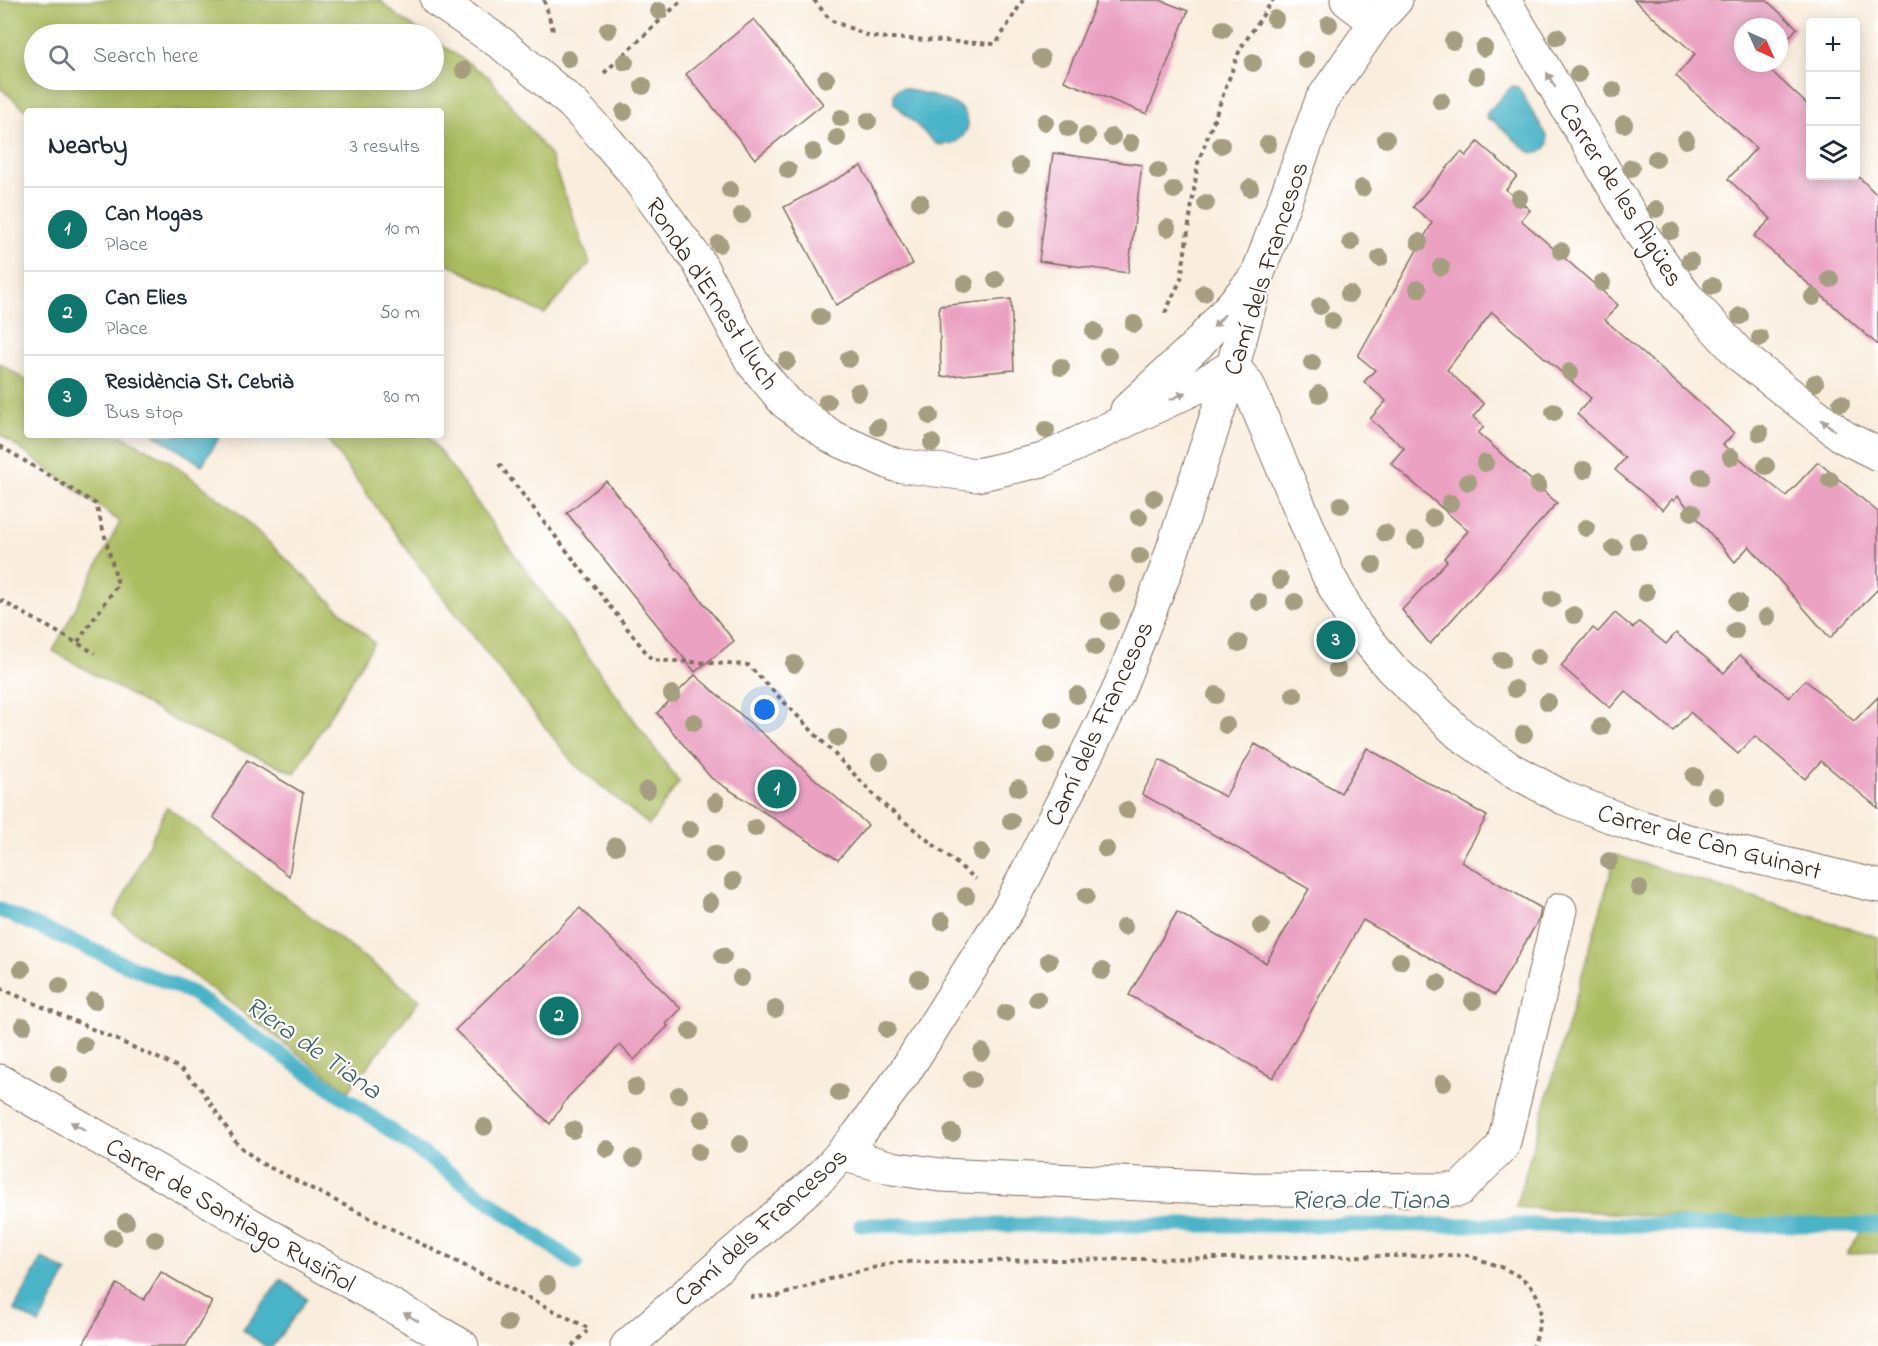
<!DOCTYPE html>
<html lang="en">
<head>
<meta charset="utf-8">
<style>
  :root { --surface:#fff; --page:#f6f6f7; --text:#1f2937; --muted:#747a83; --line:#e0e1e3; --accent:#0f766e }
  body { margin:0; font-family:"Indie Flower",sans-serif; background:var(--page); color:var(--text) }
  .controls { position:absolute; right:18px; top:18px; display:grid; overflow:hidden; border-radius:6px; box-shadow:0 3px 15px #0003 }
  .controls button { width:54px; height:54px; display:grid; place-items:center; padding:0; border:0; border-bottom:2px solid var(--line); background:var(--surface); color:var(--text); font:30px sans-serif }
  .compass { position:absolute; left:1734px; top:18px; width:54px; height:54px; border-radius:50%; background:var(--surface); box-shadow:0 3px 15px #0003; rotate:135deg }
  .you { position:absolute; left:765px; top:710px; width:21px; height:21px; margin:-15px; border:4px solid #fff; border-radius:50%; background:#1a73e8; box-shadow:0 0 0 9px #1a73e833 }
  .badge { display:grid; place-items:center; width:39px; height:39px; border-radius:50%; background:var(--accent); color:#fff; font-size:20px; font-weight:700 }
  .pin { position:absolute; translate:-50% -50%; border:3px solid #fff; box-shadow:0 2px 6px #0006 }
  .list { margin:0; padding:0; list-style:none }
  h2 { display:flex; justify-content:space-between; align-items:center; height:78px; margin:0; padding:0 24px; font-size:26px }
  h2 small { font-size:20px; font-weight:400; color:var(--muted) }
  .list li { display:grid; grid-template-columns:39px 1fr auto; gap:18px; align-items:center; box-sizing:border-box; height:84px; padding:0 24px; border-top:2px solid var(--line) }
  .list b { display:block; font-size:22px; white-space:nowrap }
  .list p { margin:0; font-size:20px; white-space:nowrap; color:var(--muted) }
  .list em { font-size:20px; font-style:normal; color:var(--muted) }
  .icon { flex:none; width:33px; height:33px; fill:none; stroke:currentColor; stroke-width:2; stroke-linecap:round; stroke-linejoin:round }
  .map { position:relative; flex:none; width:1878px; height:1346px; overflow:hidden }
  .search { position:absolute; background:var(--surface); box-shadow:0 3px 15px #0003; left:24px; top:24px; width:420px; height:66px; display:flex; align-items:center; gap:15px; box-sizing:border-box; padding:0 21px; border-radius:33px; color:var(--muted); font-size:22px }
  .panel { position:absolute; background:var(--surface); box-shadow:0 3px 15px #0003; left:24px; top:108px; width:420px; height:330px; border-radius:6px }
  .map>svg:first-child { display:block }
  .green { fill:#acbc60; stroke:#74733f; stroke-width:1.5 }
  .water { fill:#4ab4c8; stroke:#426f73; stroke-width:1.5 }
  .lines { fill:none; stroke-linecap:round; stroke-linejoin:round }
  .stream { stroke:#4ab4c8; stroke-width:15 }
  .building { fill:#eba1c2 }
  .minor-casing { stroke:#7e6e61; stroke-width:35 }
  .path { stroke:#7e6e61; stroke-width:4; stroke-dasharray:4.5 4.5; stroke-linecap:butt }
  .minor { stroke:#fff; stroke-width:33 }
  .tree { fill:#a69e81 }
  .oneway { fill:#a79f9a }
  .labels { text-anchor:middle; stroke-width:4.5; stroke-linejoin:round; paint-order:stroke }
  .street-label { font-size:26px; fill:#3b2a1e; stroke:#fff }
  .water-label { font-size:27px; font-style:italic; fill:#416162; stroke:#fff }
</style>
</head>
<body>
<div class="map">
<svg width="1878" height="1346" viewBox="0 0 1878 1346">
  <rect width="100%" height="100%" fill="#fff"/>
  <filter id="ink" filterUnits="userSpaceOnUse"><feTurbulence type="fractalNoise" baseFrequency=".0167" numOctaves="2"/><feDisplacementMap in="SourceGraphic" scale="12" xChannelSelector="R" yChannelSelector="G"/><feConvolveMatrix kernelMatrix="1 2 1 2 8 2 1 2 1" color-interpolation-filters="sRGB"/></filter>
  <filter id="wash" filterUnits="userSpaceOnUse"><feTurbulence type="fractalNoise" baseFrequency=".008" numOctaves="4" result="noise"/><feDisplacementMap in="SourceGraphic" scale="24" xChannelSelector="R" yChannelSelector="G"/><feGaussianBlur stdDeviation="1.35" result="paint"/><feColorMatrix in="noise" values="0 0 0 0 0 0 0 0 0 0 0 0 0 0 0 0 0 1.4 0 .05"/><feComposite in="paint" operator="in"/></filter>
  <g filter="url(#wash)">
    <rect width="100%" height="100%" fill="#f9eddd"/>
    <g class="green">
      <polygon points="0,0 380,0 395,14 425,34 34,34 34,80 434,80 434,40 489,77 550,155 590,263 544,314 441,260 441,111 27,111 0,88"/>
      <polygon points="0,363 27,381 27,435 120,435 169,461 238,513 374,643 295,773 181,724 53,651 120,522 0,434"/>
      <polygon points="324,435 428,435 679,782 649,825 574,764 430,581"/>
      <polygon points="167,807 420,1000 348,1091 114,916"/>
      <polygon points="1616,855 1878,937 1878,1253 1847,1254 1863,1229 1516,1207"/>
    </g>
    <g class="water">
      <path d="M1512,86L1518,87L1547,136L1548,144C1544,153 1537,155 1528,151L1492,120L1487,119L1486,114Z"/>
      <path d="M904,88C917,92 949,99 959,107C979,123 962,149 936,144L894,103V94L898,89Z"/>
      <polygon points="155,435 221,435 202,465"/>
      <polygon points="42,1258 67,1272 39,1324 14,1310"/>
      <polygon points="281,1279 307,1299 273,1346 265,1346 243,1330"/>
    </g>
    <g class="lines">
      <g class="stream">
        <polyline points="0,910 192,993 355,1105 576,1264"/>
        <polyline points="861,1225 1878,1225"/>
      </g>
    </g>
    <g id="blocks">
      <g class="building">
        <polygon points="1097,0 1160,0 1188,11 1147,114 1064,81"/>
        <polygon points="1634,0 1766,0 1797,28 1779,49 1779,27 1743,27 1743,63 1770,63 1767,67 1810,107 1810,176 1856,174 1878,196 1878,345 1754,236 1771,219 1728,179 1756,148 1676,76 1695,54"/>
        <polygon points="754,19 823,104 755,159 686,74"/>
        <polygon points="1478,142 1517,176 1506,190 1530,210 1521,220 1618,305 1605,320 1734,433 1723,445 1786,496 1818,462 1878,512 1878,589 1830,638 1749,546 1735,562 1678,496 1674,501 1672,499 1663,510 1615,470 1625,458 1577,414 1591,398 1492,312 1447,370 1484,404 1473,417 1484,427 1478,433 1557,503 1430,644 1402,610 1447,561 1444,558 1468,531 1391,463 1404,448 1370,419 1386,401 1364,382 1375,370 1358,356 1432,223 1413,207 1461,152 1466,156"/>
        <polygon points="1053,153 1142,165 1128,273 1039,261"/>
        <polygon points="861,166 913,264 836,305 784,207"/>
        <polygon points="1011,299 1014,370 941,377 939,306"/>
        <polygon points="606,481 734,641 695,672 567,513"/>
        <polygon points="1615,613 1633,628 1639,622 1666,644 1676,633 1724,673 1740,655 1789,698 1805,680 1854,721 1878,697 1878,808 1821,761 1805,779 1755,736 1738,754 1690,712 1673,731 1625,691 1610,708 1561,666 1593,628 1598,632"/>
        <polygon points="695,675 868,825 838,860 711,778 657,713"/>
        <polygon points="1255,744 1341,793 1367,748 1487,816 1461,862 1541,908 1539,919 1495,995 1363,920 1273,1078 1129,995 1177,912 1266,963 1309,889 1142,794 1160,760 1225,797"/>
        <polygon points="247,760 303,793 289,876 213,817"/>
        <polygon points="580,908 681,1009 666,1024 668,1026 634,1060 620,1045 568,1097 550,1124 455,1030"/>
        <polygon points="161,1272 212,1302 186,1346 82,1346 117,1284 144,1300"/>
      </g>
    </g>
  </g>
  <g filter="url(#ink)">
    <use href="#blocks" fill-opacity="0" stroke="#7e6e61" stroke-width="1.5"/>
    <g class="lines">
      <defs>
        <g id="minor">
          <polyline points="437,0 502,44 573,104 607,141 631,169 698,261 752,362 785,402 832,437 895,465 977,475 1043,460 1199,386 1233,366"/>
          <polyline points="1347,0 1376,22"/>
          <polyline points="1504,0 1641,233 1685,295 1741,356 1844,437 1878,454"/>
          <polyline points="1233,366 1248,385 1329,577 1356,626 1391,668 1460,734 1510,769 1564,798 1631,824 1684,840 1878,886"/>
          <polyline points="1127,410 1198,344 1252,282"/>
          <polyline points="0,1081 462,1346"/>
          <polyline points="842,1154 892,1168 940,1175 1251,1189 1459,1190 1503,1146 1560,910"/>
          <polyline points="627,1346 822,1176 858,1135 904,1073 1010,906 1117,694 1166,570 1233,366 1257,276 1322,100 1376,22 1396,0"/>
        </g>
      </defs>
      <use href="#minor" class="minor-casing"/>
      <g class="path">
        <polyline points="544,0 553,30"/>
        <polyline points="814,0 830,20 872,37 996,44 1023,0"/>
        <polyline points="604,73 682,0"/>
        <polyline points="1165,313 1181,279 1198,163 1240,49 1273,0"/>
        <polyline points="0,446 96,504 118,584 77,643"/>
        <polyline points="499,464 652,660 748,665 884,805 976,879"/>
        <polyline points="0,600 95,653"/>
        <polyline points="0,988 180,1068 201,1089 238,1145 259,1162 590,1329"/>
        <path d="M750,1297L778,1296L836,1277L897,1262L1467,1255C1518,1273 1557,1283 1533,1346"/>
        <polyline points="572,1346 587,1331"/>
      </g>
      <use href="#minor" class="minor"/>
    </g>
    <g class="tree">
      <circle cx="659" cy="11" r="9"/>
      <circle cx="1275" cy="19" r="9"/>
      <circle cx="1329" cy="24" r="9"/>
      <circle cx="1223" cy="29" r="9"/>
      <circle cx="608" cy="30" r="9"/>
      <circle cx="1557" cy="37" r="9"/>
      <circle cx="1453" cy="41" r="9"/>
      <circle cx="1484" cy="48" r="9"/>
      <circle cx="1041" cy="58" r="9"/>
      <circle cx="568" cy="59" r="9"/>
      <circle cx="1306" cy="60" r="9"/>
      <circle cx="625" cy="62" r="9"/>
      <circle cx="1253" cy="63" r="9"/>
      <circle cx="464" cy="70" r="9"/>
      <circle cx="1578" cy="74" r="9"/>
      <circle cx="1477" cy="76" r="9"/>
      <circle cx="826" cy="79" r="9"/>
      <circle cx="643" cy="86" r="9"/>
      <circle cx="1613" cy="90" r="9"/>
      <circle cx="1441" cy="101" r="9"/>
      <circle cx="624" cy="112" r="9"/>
      <circle cx="841" cy="118" r="9"/>
      <circle cx="868" cy="121" r="9"/>
      <circle cx="1045" cy="122" r="9"/>
      <circle cx="1624" cy="124" r="9"/>
      <circle cx="1068" cy="128" r="9"/>
      <circle cx="1087" cy="136" r="9"/>
      <circle cx="1112" cy="137" r="9"/>
      <circle cx="837" cy="138" r="9"/>
      <circle cx="1386" cy="139" r="9"/>
      <circle cx="1686" cy="140" r="9"/>
      <circle cx="1131" cy="143" r="9"/>
      <circle cx="1268" cy="144" r="9"/>
      <circle cx="1221" cy="145" r="9"/>
      <circle cx="813" cy="152" r="9"/>
      <circle cx="1656" cy="159" r="9"/>
      <circle cx="1020" cy="166" r="9"/>
      <circle cx="1631" cy="168" r="9"/>
      <circle cx="788" cy="170" r="9"/>
      <circle cx="1158" cy="171" r="9"/>
      <circle cx="1250" cy="188" r="9"/>
      <circle cx="1362" cy="188" r="9"/>
      <circle cx="730" cy="190" r="9"/>
      <circle cx="1174" cy="190" r="9"/>
      <circle cx="1519" cy="198" r="9"/>
      <circle cx="920" cy="202" r="9"/>
      <circle cx="1206" cy="203" r="9"/>
      <circle cx="1656" cy="209" r="9"/>
      <circle cx="742" cy="215" r="9"/>
      <circle cx="1007" cy="218" r="9"/>
      <circle cx="1167" cy="228" r="9"/>
      <circle cx="1671" cy="231" r="9"/>
      <circle cx="1351" cy="242" r="9"/>
      <circle cx="1419" cy="242" r="9"/>
      <circle cx="719" cy="244" r="9"/>
      <circle cx="1561" cy="251" r="9"/>
      <circle cx="1380" cy="258" r="9"/>
      <circle cx="1690" cy="261" r="9"/>
      <circle cx="1441" cy="267" r="9"/>
      <circle cx="1830" cy="279" r="9"/>
      <circle cx="996" cy="280" r="9"/>
      <circle cx="1602" cy="283" r="9"/>
      <circle cx="965" cy="284" r="9"/>
      <circle cx="1712" cy="286" r="9"/>
      <circle cx="1418" cy="289" r="9"/>
      <circle cx="1204" cy="293" r="9"/>
      <circle cx="1349" cy="294" r="9"/>
      <circle cx="1813" cy="297" r="9"/>
      <circle cx="1320" cy="306" r="9"/>
      <circle cx="1740" cy="316" r="9"/>
      <circle cx="820" cy="317" r="9"/>
      <circle cx="1332" cy="321" r="9"/>
      <circle cx="1134" cy="324" r="9"/>
      <circle cx="1094" cy="331" r="9"/>
      <circle cx="1760" cy="338" r="9"/>
      <circle cx="1108" cy="356" r="9"/>
      <circle cx="849" cy="359" r="9"/>
      <circle cx="787" cy="361" r="9"/>
      <circle cx="1312" cy="363" r="9"/>
      <circle cx="1061" cy="367" r="9"/>
      <circle cx="1570" cy="372" r="9"/>
      <circle cx="1815" cy="383" r="9"/>
      <circle cx="858" cy="392" r="9"/>
      <circle cx="1319" cy="394" r="9"/>
      <circle cx="827" cy="402" r="9"/>
      <circle cx="1841" cy="403" r="9"/>
      <circle cx="1554" cy="412" r="9"/>
      <circle cx="930" cy="416" r="9"/>
      <circle cx="878" cy="427" r="9"/>
      <circle cx="1046" cy="430" r="9"/>
      <circle cx="1760" cy="433" r="9"/>
      <circle cx="932" cy="443" r="9"/>
      <circle cx="1731" cy="457" r="9"/>
      <circle cx="1485" cy="463" r="9"/>
      <circle cx="1766" cy="466" r="9"/>
      <circle cx="1584" cy="470" r="9"/>
      <circle cx="1701" cy="477" r="9"/>
      <circle cx="1830" cy="480" r="9"/>
      <circle cx="1468" cy="482" r="9"/>
      <circle cx="1538" cy="485" r="9"/>
      <circle cx="1154" cy="498" r="9"/>
      <circle cx="1450" cy="503" r="9"/>
      <circle cx="1341" cy="505" r="9"/>
      <circle cx="1692" cy="512" r="9"/>
      <circle cx="1139" cy="517" r="9"/>
      <circle cx="1433" cy="518" r="9"/>
      <circle cx="1586" cy="528" r="9"/>
      <circle cx="1385" cy="533" r="9"/>
      <circle cx="1416" cy="540" r="9"/>
      <circle cx="1638" cy="541" r="9"/>
      <circle cx="1614" cy="548" r="9"/>
      <circle cx="1140" cy="556" r="9"/>
      <circle cx="1373" cy="565" r="9"/>
      <circle cx="1280" cy="580" r="9"/>
      <circle cx="1117" cy="584" r="9"/>
      <circle cx="1646" cy="593" r="9"/>
      <circle cx="1552" cy="599" r="9"/>
      <circle cx="1259" cy="602" r="9"/>
      <circle cx="1295" cy="602" r="9"/>
      <circle cx="1738" cy="602" r="9"/>
      <circle cx="1574" cy="615" r="9"/>
      <circle cx="1767" cy="617" r="9"/>
      <circle cx="1110" cy="621" r="9"/>
      <circle cx="1735" cy="631" r="9"/>
      <circle cx="1239" cy="643" r="9"/>
      <circle cx="1095" cy="647" r="9"/>
      <circle cx="1538" cy="657" r="9"/>
      <circle cx="1502" cy="660" r="9"/>
      <circle cx="794" cy="664" r="9"/>
      <circle cx="1337" cy="669" r="9"/>
      <circle cx="1515" cy="689" r="9"/>
      <circle cx="672" cy="694" r="9"/>
      <circle cx="1077" cy="695" r="9"/>
      <circle cx="1216" cy="695" r="9"/>
      <circle cx="1294" cy="695" r="9"/>
      <circle cx="1548" cy="702" r="9"/>
      <circle cx="1053" cy="720" r="9"/>
      <circle cx="694" cy="722" r="9"/>
      <circle cx="1226" cy="725" r="9"/>
      <circle cx="1601" cy="727" r="9"/>
      <circle cx="1524" cy="734" r="9"/>
      <circle cx="838" cy="738" r="9"/>
      <circle cx="1046" cy="756" r="9"/>
      <circle cx="880" cy="762" r="9"/>
      <circle cx="1694" cy="776" r="9"/>
      <circle cx="1018" cy="788" r="9"/>
      <circle cx="647" cy="790" r="9"/>
      <circle cx="1716" cy="796" r="9"/>
      <circle cx="716" cy="802" r="9"/>
      <circle cx="1127" cy="810" r="9"/>
      <circle cx="1011" cy="821" r="9"/>
      <circle cx="755" cy="828" r="9"/>
      <circle cx="690" cy="829" r="9"/>
      <circle cx="616" cy="846" r="9"/>
      <circle cx="1106" cy="849" r="9"/>
      <circle cx="981" cy="852" r="9"/>
      <circle cx="714" cy="854" r="9"/>
      <circle cx="1609" cy="861" r="9"/>
      <circle cx="733" cy="881" r="9"/>
      <circle cx="1639" cy="888" r="9"/>
      <circle cx="966" cy="896" r="9"/>
      <circle cx="1086" cy="896" r="9"/>
      <circle cx="710" cy="902" r="9"/>
      <circle cx="942" cy="921" r="9"/>
      <circle cx="1261" cy="926" r="9"/>
      <circle cx="1124" cy="927" r="9"/>
      <circle cx="723" cy="956" r="9"/>
      <circle cx="1049" cy="961" r="9"/>
      <circle cx="1400" cy="961" r="9"/>
      <circle cx="22" cy="969" r="9"/>
      <circle cx="1102" cy="971" r="9"/>
      <circle cx="741" cy="978" r="9"/>
      <circle cx="919" cy="979" r="9"/>
      <circle cx="1438" cy="983" r="9"/>
      <circle cx="60" cy="986" r="9"/>
      <circle cx="1037" cy="999" r="9"/>
      <circle cx="94" cy="1001" r="9"/>
      <circle cx="1473" cy="1001" r="9"/>
      <circle cx="775" cy="1009" r="9"/>
      <circle cx="1006" cy="1013" r="9"/>
      <circle cx="23" cy="1026" r="9"/>
      <circle cx="887" cy="1029" r="9"/>
      <circle cx="690" cy="1031" r="9"/>
      <circle cx="84" cy="1045" r="9"/>
      <circle cx="982" cy="1052" r="9"/>
      <circle cx="59" cy="1074" r="9"/>
      <circle cx="972" cy="1079" r="9"/>
      <circle cx="1443" cy="1083" r="9"/>
      <circle cx="635" cy="1087" r="9"/>
      <circle cx="839" cy="1093" r="9"/>
      <circle cx="679" cy="1095" r="9"/>
      <circle cx="702" cy="1119" r="9"/>
      <circle cx="484" cy="1127" r="9"/>
      <circle cx="573" cy="1130" r="9"/>
      <circle cx="952" cy="1133" r="9"/>
      <circle cx="740" cy="1144" r="9"/>
      <circle cx="607" cy="1149" r="9"/>
      <circle cx="698" cy="1152" r="9"/>
      <circle cx="634" cy="1158" r="9"/>
      <circle cx="126" cy="1222" r="9"/>
      <circle cx="113" cy="1238" r="9"/>
      <circle cx="155" cy="1239" r="9"/>
      <circle cx="547" cy="1285" r="9"/>
      <circle cx="508" cy="1323" r="9"/>
    </g>
    <defs><path id="oneway-solid" d="M-6-.8H1V-3.2L6.5 0L1 3.2V.8H-6Z" transform="scale(1.5)"/></defs>
    <g class="oneway">
      <use href="#oneway-solid" transform="translate(1551 80) rotate(-120)"/>
      <use href="#oneway-solid" transform="translate(1219 321) rotate(131)"/>
      <use href="#oneway-solid" transform="translate(1178 396) rotate(-26)"/>
      <use href="#oneway-solid" transform="translate(1828 425) rotate(-141)"/>
      <use href="#oneway-solid" transform="translate(78 1126) rotate(-150)"/>
      <use href="#oneway-solid" transform="translate(411 1317) rotate(-150)"/>
    </g>
  </g>
  <g class="labels">
    <g class="street-label">
      <text transform="translate(1622 194) rotate(58)" y="9">Carrer de les Aigües</text>
      <text transform="translate(1265 268) rotate(-72)" y="9">Camí dels Francesos</text>
      <text transform="translate(713 293) rotate(57)" y="9">Ronda d'Ernest Lluch</text>
      <text transform="translate(1098 723) rotate(-65)" y="9">Camí dels Francesos</text>
      <text transform="translate(1710 841) rotate(15)" y="9">Carrer de Can Guinart</text>
      <text transform="translate(231 1214) rotate(30)" y="9">Carrer de Santiago Rusiñol</text>
      <text transform="translate(760 1226) rotate(-42)" y="9">Camí dels Francesos</text>
    </g>
    <g class="water-label">
      <text transform="translate(314 1047) rotate(35)" y="9">Riera de Tiana</text>
      <text x="1370" y="1208">Riera de Tiana</text>
    </g>
  </g>
</svg>
<div class="controls">
<button>+</button>
<button>−</button>
<button><svg class="icon" aria-label="layers" viewBox="0 0 24 24"><path d="M12 4l9 5-9 5-9-5zM3 14l9 5 9-5"/></svg></button>
</div>
<svg class="compass" viewBox="-18 -18 36 36"><path d="M0-13l5 13h-10z" fill="#e53935"/><path d="M0 13l5-13h-10z" fill="#747a83"/></svg>
<div class="you"></div>
<div class="pin badge" style="left:777px;top:789px">1</div>
<div class="pin badge" style="left:559px;top:1016px">2</div>
<div class="pin badge" style="left:1336px;top:640px">3</div>
<div class="search"><svg class="icon" aria-label="search" viewBox="0 0 24 24"><circle cx="10" cy="10" r="6"/><path d="M15 15l6 6"/></svg>Search here</div>
<section class="panel">
<h2>Nearby<small>3 results</small></h2>
<ul class="list">
<li><span class="badge">1</span><div><b>Can Mogas</b><p>Place</p></div><em>10 m</em></li>
<li><span class="badge">2</span><div><b>Can Elies</b><p>Place</p></div><em>50 m</em></li>
<li><span class="badge">3</span><div><b>Residència St. Cebrià</b><p>Bus stop</p></div><em>80 m</em></li>
</ul>
</section>
</div>
</body>
</html>
